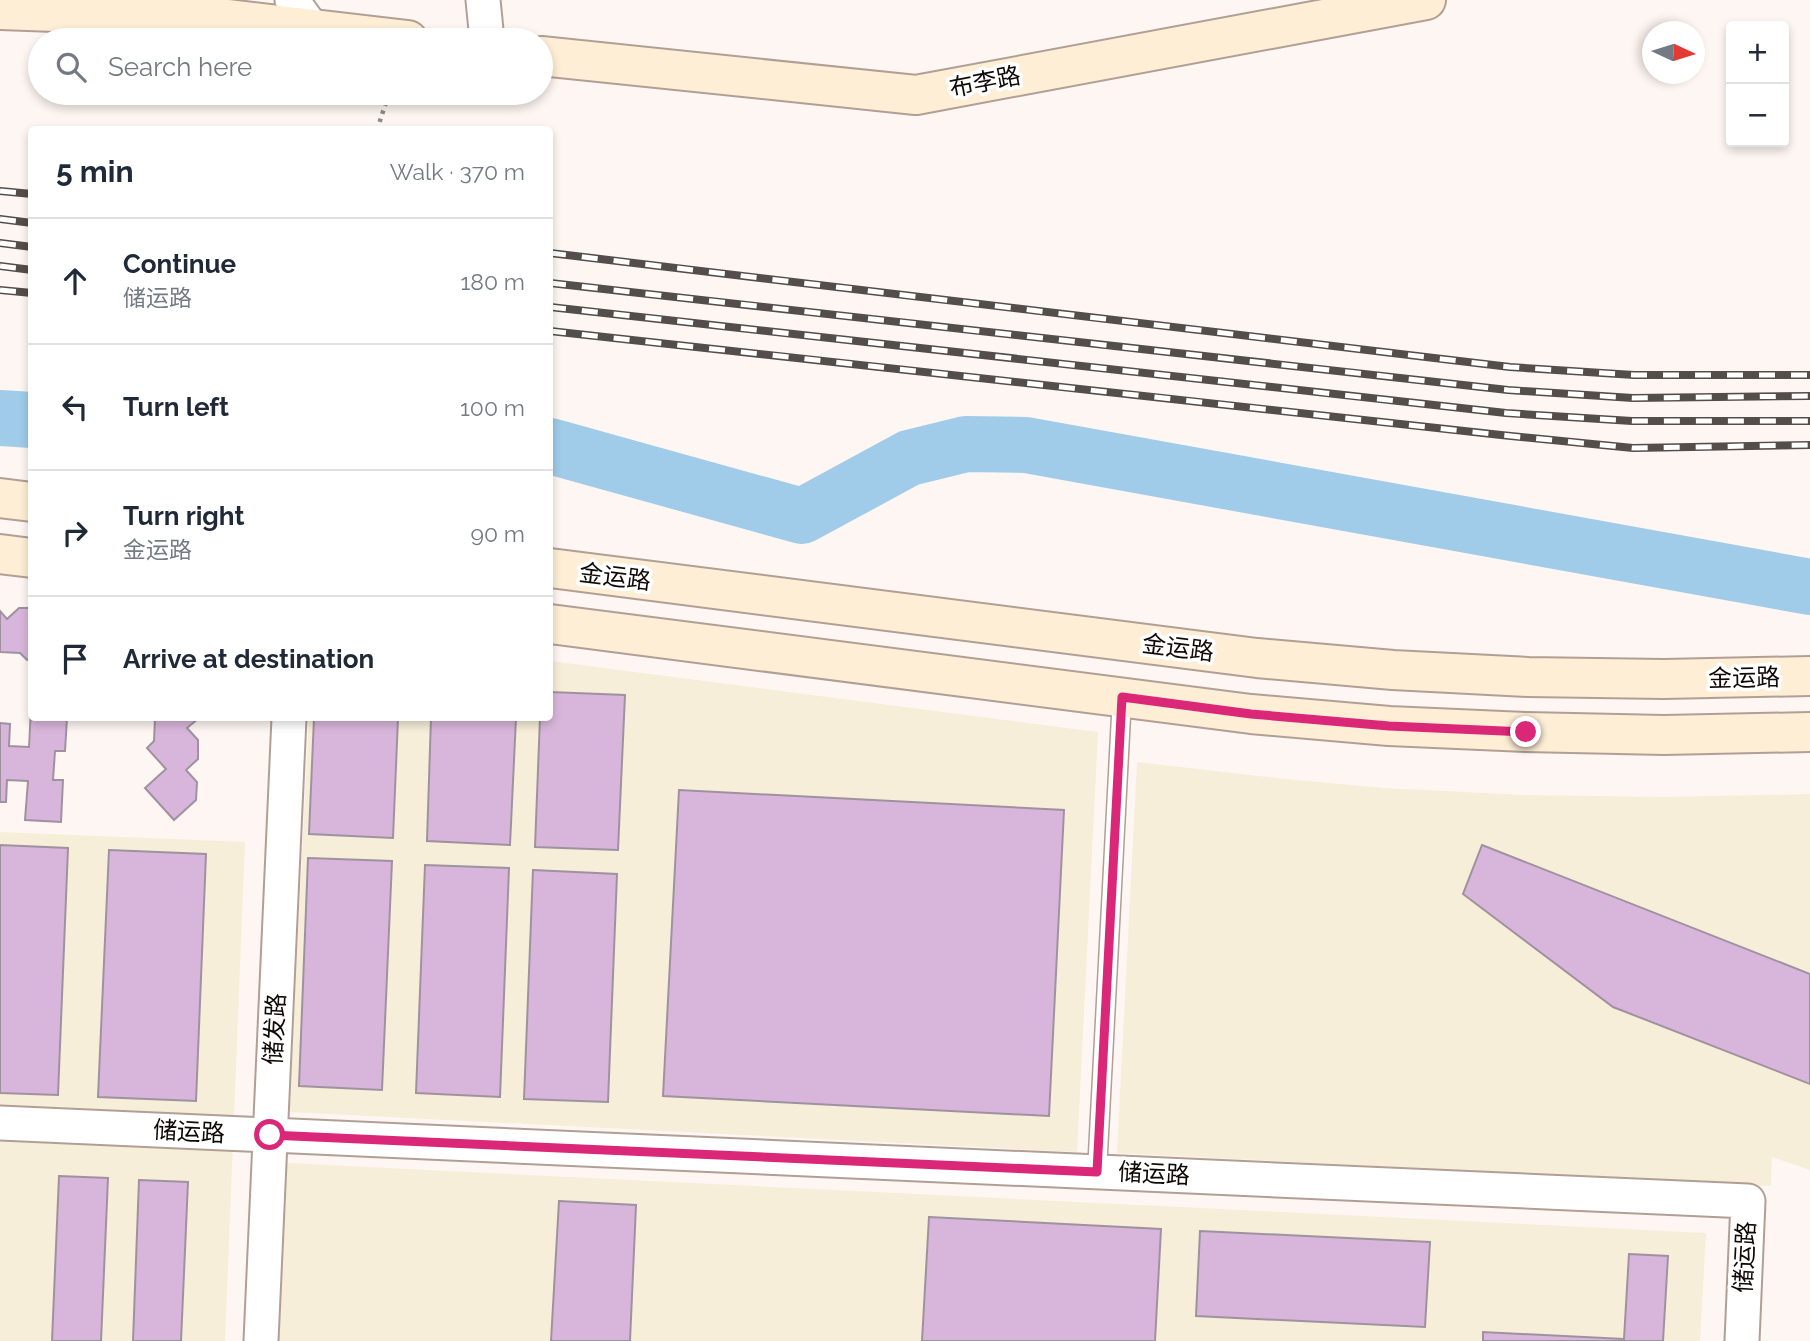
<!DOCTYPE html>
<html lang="en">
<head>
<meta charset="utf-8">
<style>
  :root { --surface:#fff; --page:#f2f2f3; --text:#1f2937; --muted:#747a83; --line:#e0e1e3 }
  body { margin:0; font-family:Raleway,"Noto Sans SC",sans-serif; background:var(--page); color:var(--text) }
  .controls { position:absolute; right:21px; top:21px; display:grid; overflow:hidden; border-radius:7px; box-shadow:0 4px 10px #0003 }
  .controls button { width:63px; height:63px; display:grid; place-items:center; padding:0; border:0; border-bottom:2px solid var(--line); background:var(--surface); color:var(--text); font:35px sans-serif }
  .compass { position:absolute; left:1642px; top:21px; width:63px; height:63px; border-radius:50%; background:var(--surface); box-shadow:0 4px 10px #0003; rotate:94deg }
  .stop { position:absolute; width:21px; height:21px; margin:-16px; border:5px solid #db2777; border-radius:50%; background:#fff }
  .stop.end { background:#db2777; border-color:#fff; box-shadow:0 2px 7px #0008 }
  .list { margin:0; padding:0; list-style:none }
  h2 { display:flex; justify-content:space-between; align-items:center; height:91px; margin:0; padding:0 28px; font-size:30px }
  h2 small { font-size:23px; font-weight:400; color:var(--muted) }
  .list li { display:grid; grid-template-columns:46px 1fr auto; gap:21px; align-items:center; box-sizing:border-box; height:126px; padding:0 28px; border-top:2px solid var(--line) }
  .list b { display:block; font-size:26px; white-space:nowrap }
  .list p { margin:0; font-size:23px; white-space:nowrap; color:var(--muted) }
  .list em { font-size:23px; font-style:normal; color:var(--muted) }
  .icon { flex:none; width:38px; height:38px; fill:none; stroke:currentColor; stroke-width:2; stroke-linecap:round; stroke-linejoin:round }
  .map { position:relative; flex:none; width:1810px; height:1341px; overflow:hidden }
  .search { position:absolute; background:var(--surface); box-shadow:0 4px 10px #0003; left:28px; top:28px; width:525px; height:77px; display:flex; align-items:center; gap:18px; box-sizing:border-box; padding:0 24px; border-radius:38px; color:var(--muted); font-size:26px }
  .panel { position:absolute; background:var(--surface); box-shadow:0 4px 10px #0003; left:28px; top:126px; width:525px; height:595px; border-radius:7px }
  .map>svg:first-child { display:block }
  .industrial { fill:#f6eed8 }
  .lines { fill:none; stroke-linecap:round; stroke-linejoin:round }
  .river { stroke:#a0cbe9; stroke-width:56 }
  .building { fill:#d8b6db; stroke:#9f92a0; stroke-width:2 }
  .lane-casing { stroke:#b19f95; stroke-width:21 }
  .street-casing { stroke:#b19f95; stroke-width:37 }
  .secondary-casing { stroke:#b19f95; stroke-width:42 }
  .path { stroke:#8f8884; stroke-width:4.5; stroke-dasharray:3.5 5; stroke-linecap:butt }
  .lane { stroke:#fff; stroke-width:18 }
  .street { stroke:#fff; stroke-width:33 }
  .secondary { stroke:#feeed5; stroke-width:38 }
  .rail-casing { stroke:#544e4a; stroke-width:8 }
  .rail { stroke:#fff; stroke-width:5; stroke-dasharray:16; stroke-linecap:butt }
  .route { stroke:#db2777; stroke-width:9 }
  .labels { text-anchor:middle; stroke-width:7; stroke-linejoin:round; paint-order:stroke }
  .street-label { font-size:24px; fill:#100a07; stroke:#fff }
</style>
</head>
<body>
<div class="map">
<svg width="1810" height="1341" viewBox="0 0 1810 1341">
  <rect width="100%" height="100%" fill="#fef6f2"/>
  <g class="industrial">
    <polygon points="550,661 1098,732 1077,1152 289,1112 309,718 550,718"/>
    <polygon points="1137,762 1285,779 1384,788 1524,795 1664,797 1810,794 1810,1170 1772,1157 1771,1186 1117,1153"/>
    <polygon points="0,832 245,842 225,1341 0,1341"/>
    <polygon points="287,1163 1706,1233 1700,1341 278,1341"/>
  </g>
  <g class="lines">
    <g class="river">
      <polyline points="0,418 32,420"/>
      <polyline points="550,446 802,516 909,458 966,444 1026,445 1810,587"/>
    </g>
  </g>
  <g class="building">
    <polygon points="19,608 32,608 32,656 27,660 20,653 0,652 0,611 7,619"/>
    <polygon points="550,692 625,695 618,850 535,847 540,718 550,718"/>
    <polygon points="31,708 32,718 67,718 65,751 55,751 53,780 63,780 61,822 25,820 28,781 7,780 6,802 0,802 0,723 10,724 9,746 29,747"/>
    <polygon points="155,718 199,718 187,728 198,740 198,759 186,770 197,782 196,800 174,820 145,788 166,769 147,748 154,741"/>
    <polygon points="314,718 398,718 393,838 309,834"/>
    <polygon points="431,718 516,718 510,845 427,841"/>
    <polygon points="679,790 1064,810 1049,1116 663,1096"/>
    <polygon points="0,845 68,848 58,1095 0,1093"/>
    <polygon points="1482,845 1810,974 1810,1084 1613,1007 1463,894"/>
    <polygon points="109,850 206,854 196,1101 98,1097"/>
    <polygon points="308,858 392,861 382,1090 299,1086"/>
    <polygon points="425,865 509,868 500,1097 416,1093"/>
    <polygon points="533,870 617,874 608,1102 524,1099"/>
    <polygon points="59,1176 108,1178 101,1341 52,1341"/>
    <polygon points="139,1180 188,1182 181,1341 133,1341"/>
    <polygon points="559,1201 636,1205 630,1341 551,1341"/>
    <polygon points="929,1217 1161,1229 1155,1341 922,1341"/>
    <polygon points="1200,1231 1430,1242 1425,1327 1196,1316"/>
    <polygon points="1629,1254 1668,1256 1663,1341 1483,1341 1483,1332 1624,1339"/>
  </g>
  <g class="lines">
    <defs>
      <polyline id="lane" points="1097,1172 1122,697"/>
      <g id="street">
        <polyline points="292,0 312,28"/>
        <polyline points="483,0 487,40"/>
        <polyline points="0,1123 1748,1201 1742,1341"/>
        <polyline points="261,1341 289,718"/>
      </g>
      <g id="secondary">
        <polyline points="0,10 219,18 408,40"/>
        <polyline points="541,56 916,95 1426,0"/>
        <polyline points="0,498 32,502"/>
        <polyline points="0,554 32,558"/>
        <polyline points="550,568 1257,658 1393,670 1528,677 1664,679 1810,676"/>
        <polyline points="550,624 1251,714 1389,726 1526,732 1664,735 1810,732"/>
      </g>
    </defs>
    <use href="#lane" class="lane-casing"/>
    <use href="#street" class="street-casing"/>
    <use href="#secondary" class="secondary-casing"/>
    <polyline class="path" points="377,130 389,93"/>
    <use href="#lane" class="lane"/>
    <use href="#street" class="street"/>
    <use href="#secondary" class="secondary"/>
    <defs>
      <g id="rail">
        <polyline points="0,191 32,194"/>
        <polyline points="0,219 32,223"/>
        <polyline points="0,243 32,247"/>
        <polyline points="550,253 1510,367 1634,375 1810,375"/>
        <polyline points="0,266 32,270"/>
        <polyline points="550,283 1508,390 1633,398 1810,396"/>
        <polyline points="0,290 32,293"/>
        <polyline points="550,307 1506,413 1632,421 1810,421"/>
        <polyline points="550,331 1501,435 1633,448 1810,445"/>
      </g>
    </defs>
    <use href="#rail" class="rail-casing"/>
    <use href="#rail" class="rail"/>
  </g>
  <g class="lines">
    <polyline class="route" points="270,1135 1097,1172 1122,697 1251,714 1389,726 1526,732"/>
  </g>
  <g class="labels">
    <g class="street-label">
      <text transform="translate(985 82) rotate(-11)" y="8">布李路</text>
      <text transform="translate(615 577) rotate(7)" y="8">金运路</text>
      <text transform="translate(1178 648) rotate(7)" y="8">金运路</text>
      <text transform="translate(1744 678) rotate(-1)" y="8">金运路</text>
      <text transform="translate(275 1029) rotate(-87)" y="8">储发路</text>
      <text transform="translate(189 1132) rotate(3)" y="8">储运路</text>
      <text transform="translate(1154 1174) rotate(3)" y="8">储运路</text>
      <text transform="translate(1745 1257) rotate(-87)" y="8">储运路</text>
    </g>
  </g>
</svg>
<div class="controls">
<button>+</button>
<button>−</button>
</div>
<svg class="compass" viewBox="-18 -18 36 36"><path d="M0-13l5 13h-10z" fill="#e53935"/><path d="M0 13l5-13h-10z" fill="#747a83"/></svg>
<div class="stop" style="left:270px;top:1135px"></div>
<div class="stop end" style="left:1526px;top:732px"></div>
<div class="search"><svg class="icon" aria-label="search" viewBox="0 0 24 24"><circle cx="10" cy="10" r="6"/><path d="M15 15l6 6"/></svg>Search here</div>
<section class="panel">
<h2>5 min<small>Walk · 370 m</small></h2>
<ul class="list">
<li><svg class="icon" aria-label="ahead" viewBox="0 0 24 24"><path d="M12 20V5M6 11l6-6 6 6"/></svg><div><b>Continue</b><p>储运路</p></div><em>180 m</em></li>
<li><svg class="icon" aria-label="left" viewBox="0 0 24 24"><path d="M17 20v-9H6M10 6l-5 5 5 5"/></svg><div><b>Turn left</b></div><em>100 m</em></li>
<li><svg class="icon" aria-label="right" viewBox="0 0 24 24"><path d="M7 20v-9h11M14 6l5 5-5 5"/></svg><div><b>Turn right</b><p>金运路</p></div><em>90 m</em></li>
<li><svg class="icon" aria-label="arrive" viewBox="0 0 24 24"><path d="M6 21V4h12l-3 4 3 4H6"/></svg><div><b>Arrive at destination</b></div></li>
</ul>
</section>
</div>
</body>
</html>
